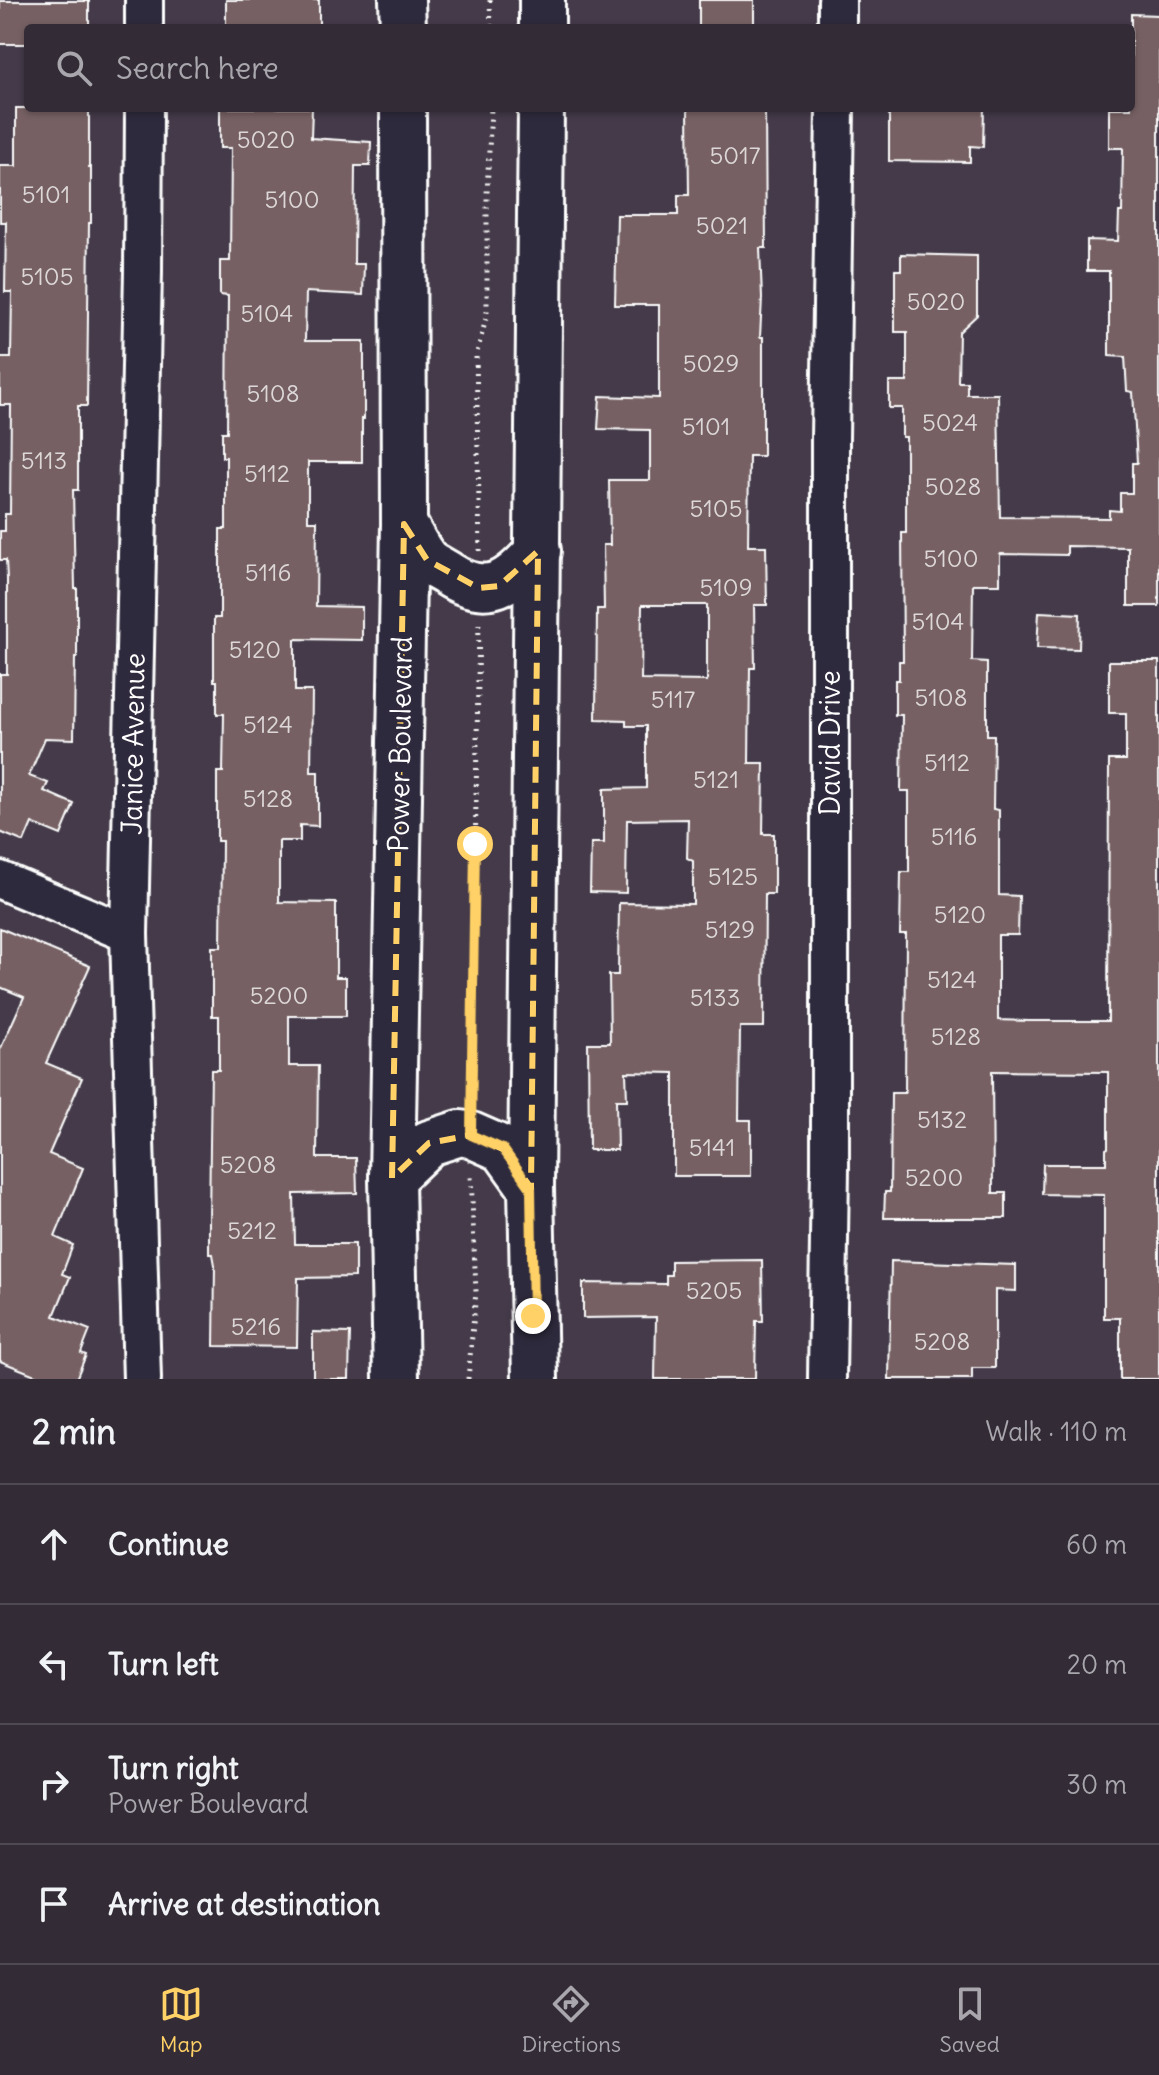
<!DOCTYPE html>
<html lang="en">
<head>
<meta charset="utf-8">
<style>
  :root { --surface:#332c37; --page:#3e3842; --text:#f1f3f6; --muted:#a9a7ad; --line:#4e4852; --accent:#ffd166 }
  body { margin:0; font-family:Delius,sans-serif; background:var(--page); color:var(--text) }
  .stop { position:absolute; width:24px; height:24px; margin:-18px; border:6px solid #ffd166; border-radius:50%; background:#fff }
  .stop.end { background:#ffd166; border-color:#fff; box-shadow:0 2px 8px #0008 }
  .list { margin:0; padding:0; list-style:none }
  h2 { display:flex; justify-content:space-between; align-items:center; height:104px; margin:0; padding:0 32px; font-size:34px }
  h2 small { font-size:26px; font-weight:400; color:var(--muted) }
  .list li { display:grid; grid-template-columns:52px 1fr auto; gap:24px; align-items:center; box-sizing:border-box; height:120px; padding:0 32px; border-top:2px solid var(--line) }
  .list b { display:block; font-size:30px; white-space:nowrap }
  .list p { margin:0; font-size:26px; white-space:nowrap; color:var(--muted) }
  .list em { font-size:26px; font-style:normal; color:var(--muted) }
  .icon { flex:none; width:44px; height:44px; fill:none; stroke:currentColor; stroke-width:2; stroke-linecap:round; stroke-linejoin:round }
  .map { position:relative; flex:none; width:1159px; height:1379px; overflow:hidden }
  .search { position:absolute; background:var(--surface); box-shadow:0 2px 6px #0004; left:24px; right:24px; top:24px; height:88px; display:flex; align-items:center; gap:20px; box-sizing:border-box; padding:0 28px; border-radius:8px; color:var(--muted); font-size:30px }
  .sheet { height:584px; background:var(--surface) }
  nav { display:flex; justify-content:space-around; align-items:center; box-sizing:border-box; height:112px; border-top:2px solid var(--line); background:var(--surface); font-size:22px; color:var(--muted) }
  nav a { display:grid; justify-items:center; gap:4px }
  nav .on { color:var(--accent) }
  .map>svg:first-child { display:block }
  .building { fill:#766064; stroke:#fff; stroke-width:2; fill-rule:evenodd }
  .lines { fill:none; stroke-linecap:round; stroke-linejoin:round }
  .minor-casing { stroke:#fff; stroke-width:42 }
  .tertiary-casing { stroke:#fff; stroke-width:50 }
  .path { stroke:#fff; stroke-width:5; stroke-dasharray:2 6; stroke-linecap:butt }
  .minor { stroke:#2f2a3d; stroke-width:36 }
  .tertiary { stroke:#2f2a3d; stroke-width:44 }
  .route { stroke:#ffd166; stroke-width:10 }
  .marked { fill:none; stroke:#ffd166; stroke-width:6; stroke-dasharray:16 10; stroke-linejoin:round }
  .labels { text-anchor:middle; stroke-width:6; stroke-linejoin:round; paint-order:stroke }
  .number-label { font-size:24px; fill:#ddd7d8 }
  .street-label { font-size:28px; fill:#fff; stroke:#2f2a3d }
</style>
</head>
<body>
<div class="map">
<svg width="1159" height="1379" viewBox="0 0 1159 1379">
  <rect width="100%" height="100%" fill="#443a49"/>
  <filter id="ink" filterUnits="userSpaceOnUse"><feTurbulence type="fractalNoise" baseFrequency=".0125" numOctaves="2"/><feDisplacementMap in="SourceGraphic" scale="16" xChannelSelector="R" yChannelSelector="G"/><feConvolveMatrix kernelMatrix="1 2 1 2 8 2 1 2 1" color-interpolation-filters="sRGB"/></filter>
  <g filter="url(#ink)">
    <g class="building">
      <rect x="226" y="0" width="93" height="28"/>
      <rect x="699" y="0" width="55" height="28"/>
      <polygon points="0,1 89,1 89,28 28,28 28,44 0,44"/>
      <polygon points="1131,14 1159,15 1159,606 1128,606 1128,547 1067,546 1067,555 1000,554 1000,584 973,584 972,661 987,662 987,735 994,735 993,809 999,810 999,895 1019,896 1018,935 998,935 998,1020 1029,1021 1108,1021 1109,760 1126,760 1126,713 1109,713 1109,661 1159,661 1159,1379 1120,1379 1120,1318 1104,1318 1104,1195 1042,1194 1043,1164 1106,1164 1106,1149 1108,1148 1108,1072 992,1071 993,1193 1006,1193 1006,1218 884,1218 885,1192 890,1192 891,1093 905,1093 906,934 900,934 901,872 909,872 909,791 901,791 902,715 895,715 895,680 899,680 899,661 903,661 902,533 906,533 906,437 902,437 902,408 889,408 889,382 907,382 907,332 895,332 895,270 901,270 901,254 977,256 977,315 959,332 958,382 967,382 967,394 998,394 1000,517 1109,518 1109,510 1120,511 1120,493 1132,493 1132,463 1137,463 1133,392 1127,391 1125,357 1109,356 1109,271 1087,271 1087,240 1118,241 1119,212 1122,212 1123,148 1109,148 1109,108 1131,108"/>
      <polygon points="16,108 89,108 89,167 91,167 91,223 89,223 87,406 78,406 78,490 73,490 75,588 77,588 77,657 75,657 74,739 45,738 29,776 48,783 44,791 74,804 61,835 32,823 24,842 0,832 0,674 7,674 7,579 6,560 0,560 0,531 5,531 5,514 10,514 11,405 0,405 0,358 11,358 12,292 5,292 6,222 0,222 0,166 16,166"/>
      <polygon points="220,108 312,108 311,138 371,142 370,166 355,166 354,264 364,264 363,295 306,292 305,341 364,341 364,419 362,419 362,462 308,462 308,521 317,521 316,606 362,607 362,640 295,639 295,691 312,691 311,772 318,772 318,826 300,825 300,841 279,841 279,902 336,903 336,977 346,977 346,1016 289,1016 289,1066 318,1066 317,1158 356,1158 357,1193 294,1194 295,1244 355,1244 355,1277 298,1278 297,1347 214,1346 215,1265 213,1254 209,1254 209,1220 211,1070 219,1070 219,1016 212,1016 212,947 221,947 222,841 217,841 217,772 223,772 224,714 217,714 217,681 214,681 214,618 220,618 220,529 226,529 226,457 222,457 222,432 227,432 228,296 220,295 220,261 230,261 231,148 220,148"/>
      <path d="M688,108H765L766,248H760L762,298L760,337H763V456H749L748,546H766L767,605H754L755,668H750L749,763H764L763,834H774V894H765L764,1027H740L739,1120H751V1176H674V1073L626,1072L627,1100H616L617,1150H589L588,1043H610L609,975H618L619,903L693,904V861L687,858L688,819L627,820L626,893L590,892L591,843H604V789L646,788V726H626V720L596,719L597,609H604L603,545H610L609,480H650V430L598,429L600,396L659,398V305H615L617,215H678V195H689ZM642,605H707V681L641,680Z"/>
      <polygon points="889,108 984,108 983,147 970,146 970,162 889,161"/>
      <polygon points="1039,612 1080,614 1079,649 1037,648"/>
      <polygon points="0,928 90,966 46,1063 82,1078 49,1154 83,1168 55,1237 73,1245 62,1274 70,1277 54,1316 90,1330 81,1353 86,1355 76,1379 45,1379 0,1361 0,1050 24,997 0,987"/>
      <polygon points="762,1260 763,1321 756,1321 755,1379 655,1379 656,1317 583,1318 583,1283 666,1284 666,1275 671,1275 671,1261"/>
      <polygon points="891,1261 1016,1265 1016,1291 995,1290 995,1368 972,1368 972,1379 889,1379"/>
      <polygon points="313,1332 350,1333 349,1379 313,1379"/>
    </g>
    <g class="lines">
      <defs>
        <g id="minor">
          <polyline points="144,28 144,0"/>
          <polyline points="837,28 837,0"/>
          <polyline points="0,880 129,934"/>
          <polyline points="142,1379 129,934 143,271 144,108"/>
          <polyline points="827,1379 830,1168 830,439 835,108"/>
        </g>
        <g id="tertiary">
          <polyline points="402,0 403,28"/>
          <polyline points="542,28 542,0"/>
          <path d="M404,524C411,535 418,551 427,561C433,566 442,570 448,574C488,600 510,583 538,551"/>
          <polyline points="392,1178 429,1143 460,1133 471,1135 503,1149 531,1188"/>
          <polyline points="396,1379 392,1178 404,524 403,108"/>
          <polyline points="535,1379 531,1188 541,108"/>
        </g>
      </defs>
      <use href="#minor" class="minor-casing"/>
      <use href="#tertiary" class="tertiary-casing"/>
      <g class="path">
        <polyline points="490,0 491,28"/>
        <polyline points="480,551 476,356 487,315 487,193 491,108"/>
        <polyline points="471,1098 479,621"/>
        <polyline points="468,1379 476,1292 471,1176"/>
      </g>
      <use href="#minor" class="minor"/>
      <use href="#tertiary" class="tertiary"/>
    </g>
  </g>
  <g class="lines" filter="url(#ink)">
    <polyline class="route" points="475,844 471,1135 503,1149 531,1188 533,1316"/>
  </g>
  <path class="marked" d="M404,524L427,560L479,588L499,586L538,551L531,1188L503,1149L471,1135L429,1143L392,1178Z"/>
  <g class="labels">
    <g class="number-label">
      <text x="266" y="148">5020</text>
      <text x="735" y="164">5017</text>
      <text x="46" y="203">5101</text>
      <text x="292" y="208">5100</text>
      <text x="722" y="234">5021</text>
      <text x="47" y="285">5105</text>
      <text x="936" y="310">5020</text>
      <text x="267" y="322">5104</text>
      <text x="711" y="372">5029</text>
      <text x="273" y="402">5108</text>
      <text x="950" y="431">5024</text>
      <text x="706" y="435">5101</text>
      <text x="44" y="469">5113</text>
      <text x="267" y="482">5112</text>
      <text x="953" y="495">5028</text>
      <text x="716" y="517">5105</text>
      <text x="951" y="567">5100</text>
      <text x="268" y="581">5116</text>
      <text x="726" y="596">5109</text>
      <text x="938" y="630">5104</text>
      <text x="255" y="658">5120</text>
      <text x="941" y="706">5108</text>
      <text x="673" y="708">5117</text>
      <text x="268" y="733">5124</text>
      <text x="947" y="771">5112</text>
      <text x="716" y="788">5121</text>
      <text x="268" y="807">5128</text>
      <text x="954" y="845">5116</text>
      <text x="733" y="885">5125</text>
      <text x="960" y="923">5120</text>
      <text x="730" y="938">5129</text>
      <text x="952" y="988">5124</text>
      <text x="279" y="1004">5200</text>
      <text x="715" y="1006">5133</text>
      <text x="956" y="1045">5128</text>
      <text x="942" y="1128">5132</text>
      <text x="712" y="1156">5141</text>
      <text x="248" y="1173">5208</text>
      <text x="934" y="1186">5200</text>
      <text x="252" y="1239">5212</text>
      <text x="714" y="1299">5205</text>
      <text x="256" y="1335">5216</text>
      <text x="942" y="1350">5208</text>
    </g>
    <g class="street-label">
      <text transform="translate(830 743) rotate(-90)" y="10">David Drive</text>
      <text transform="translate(133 744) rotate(-89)" y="10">Janice Avenue</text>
      <text transform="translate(400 744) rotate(-89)" y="10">Power Boulevard</text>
    </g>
  </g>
</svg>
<div class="stop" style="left:475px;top:844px"></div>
<div class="stop end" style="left:533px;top:1316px"></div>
<div class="search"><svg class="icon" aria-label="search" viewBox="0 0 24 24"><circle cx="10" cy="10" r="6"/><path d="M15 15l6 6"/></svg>Search here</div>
</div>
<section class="sheet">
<h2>2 min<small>Walk · 110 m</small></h2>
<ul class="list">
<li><svg class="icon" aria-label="ahead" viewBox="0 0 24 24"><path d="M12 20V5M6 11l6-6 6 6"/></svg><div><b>Continue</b></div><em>60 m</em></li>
<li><svg class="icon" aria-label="left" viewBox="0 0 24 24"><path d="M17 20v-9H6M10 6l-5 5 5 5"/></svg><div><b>Turn left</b></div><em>20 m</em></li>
<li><svg class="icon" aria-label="right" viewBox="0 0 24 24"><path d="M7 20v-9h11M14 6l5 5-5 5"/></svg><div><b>Turn right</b><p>Power Boulevard</p></div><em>30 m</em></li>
<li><svg class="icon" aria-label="arrive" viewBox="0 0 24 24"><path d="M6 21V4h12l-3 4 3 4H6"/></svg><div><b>Arrive at destination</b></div></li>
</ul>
</section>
<nav>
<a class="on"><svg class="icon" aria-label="map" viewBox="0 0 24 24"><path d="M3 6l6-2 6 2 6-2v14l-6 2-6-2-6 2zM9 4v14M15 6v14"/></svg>Map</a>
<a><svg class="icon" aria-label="directions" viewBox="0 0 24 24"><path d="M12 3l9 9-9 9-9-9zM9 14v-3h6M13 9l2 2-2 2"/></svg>Directions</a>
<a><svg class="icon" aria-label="saved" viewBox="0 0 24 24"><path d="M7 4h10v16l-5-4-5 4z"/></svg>Saved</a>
</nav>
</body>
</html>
